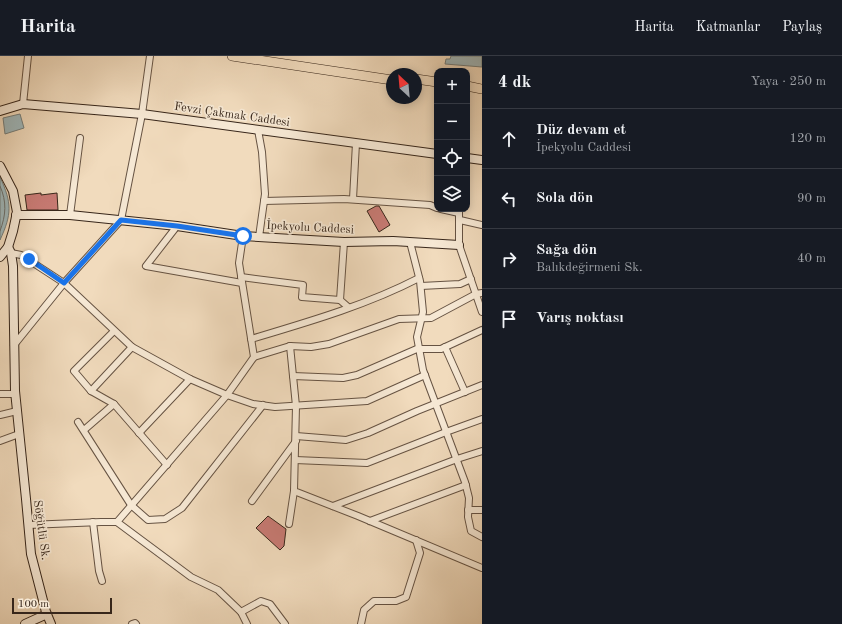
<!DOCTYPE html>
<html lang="tr">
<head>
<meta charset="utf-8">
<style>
  :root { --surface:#171b24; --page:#242831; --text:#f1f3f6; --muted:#9ea1a6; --line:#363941 }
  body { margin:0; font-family:"Old Standard TT",serif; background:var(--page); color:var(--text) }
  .controls { position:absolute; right:12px; top:12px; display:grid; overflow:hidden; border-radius:8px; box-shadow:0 2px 10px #0003 }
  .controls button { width:36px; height:36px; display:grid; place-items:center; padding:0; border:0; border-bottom:1px solid var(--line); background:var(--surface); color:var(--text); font:20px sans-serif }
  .compass { position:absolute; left:386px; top:12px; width:36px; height:36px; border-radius:50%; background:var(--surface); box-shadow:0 2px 10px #0003; rotate:334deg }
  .scale { position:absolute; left:12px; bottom:10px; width:100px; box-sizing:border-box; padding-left:4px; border:2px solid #37261a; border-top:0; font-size:11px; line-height:14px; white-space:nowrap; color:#37261a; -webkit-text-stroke:3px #f6e8d4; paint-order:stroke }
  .stop { position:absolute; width:12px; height:12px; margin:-9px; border:3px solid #1a73e8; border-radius:50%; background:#fff }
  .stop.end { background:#1a73e8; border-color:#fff; box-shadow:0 1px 4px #0008 }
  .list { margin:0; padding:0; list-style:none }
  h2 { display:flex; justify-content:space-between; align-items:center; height:52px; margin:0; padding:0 16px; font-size:17px }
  h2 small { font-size:13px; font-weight:400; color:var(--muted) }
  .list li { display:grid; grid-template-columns:26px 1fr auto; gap:12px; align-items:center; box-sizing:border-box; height:60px; padding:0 16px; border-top:1px solid var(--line) }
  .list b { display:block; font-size:15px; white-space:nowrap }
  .list p { margin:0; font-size:13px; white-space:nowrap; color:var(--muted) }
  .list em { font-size:13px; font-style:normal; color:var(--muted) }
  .icon { flex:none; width:22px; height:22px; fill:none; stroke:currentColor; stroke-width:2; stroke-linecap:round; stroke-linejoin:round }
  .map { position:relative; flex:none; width:482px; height:568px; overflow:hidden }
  header { display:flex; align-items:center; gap:24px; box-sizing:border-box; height:56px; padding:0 20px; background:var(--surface); border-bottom:1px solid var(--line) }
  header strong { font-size:19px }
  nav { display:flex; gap:22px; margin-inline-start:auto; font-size:14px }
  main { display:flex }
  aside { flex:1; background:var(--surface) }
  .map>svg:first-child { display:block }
  .water { fill:#9fb8bc; stroke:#757e7b }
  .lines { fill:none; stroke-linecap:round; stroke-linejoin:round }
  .shore { stroke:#6b6f6b; stroke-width:1 }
  .building { fill:#c97b75; stroke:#37261a }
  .street-casing { stroke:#665343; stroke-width:8 }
  .secondary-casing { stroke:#37261a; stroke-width:10 }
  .primary-casing { stroke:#37261a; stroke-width:10 }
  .street { stroke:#f6e8d4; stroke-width:6 }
  .secondary { stroke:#f6e8d4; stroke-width:8 }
  .primary { stroke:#f1dbbd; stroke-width:9 }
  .route { stroke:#1a73e8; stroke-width:5 }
  .labels { text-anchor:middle; stroke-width:3.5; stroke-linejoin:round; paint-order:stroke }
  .street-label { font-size:12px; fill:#37261a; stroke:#f6e8d4 }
</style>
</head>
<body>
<header>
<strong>Harita</strong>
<nav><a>Harita</a><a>Katmanlar</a><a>Paylaş</a></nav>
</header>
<main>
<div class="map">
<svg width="482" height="568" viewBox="0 0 482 568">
  <rect width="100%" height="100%" fill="#f1dbbd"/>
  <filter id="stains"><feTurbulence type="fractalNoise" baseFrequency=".005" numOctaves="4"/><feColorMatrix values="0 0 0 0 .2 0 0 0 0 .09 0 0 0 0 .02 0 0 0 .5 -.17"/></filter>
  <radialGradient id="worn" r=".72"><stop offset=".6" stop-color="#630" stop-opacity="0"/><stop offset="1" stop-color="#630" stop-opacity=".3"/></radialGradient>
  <g class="water">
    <polygon points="451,0 482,0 482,11 445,8 446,3 450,3"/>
    <polygon points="20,58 24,72 5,78 3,62"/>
    <path d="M0,121C12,147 12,158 0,184Z"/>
  </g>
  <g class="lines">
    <path class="shore" d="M0,130C7,146 6,159 0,175"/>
  </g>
  <g class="building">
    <polygon points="41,137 41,139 57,137 58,154 27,154 25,139"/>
    <polygon points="376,150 379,150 390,169 379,176 367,155"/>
    <polygon points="268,460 286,473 284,490 280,494 256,472"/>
  </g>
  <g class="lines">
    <defs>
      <g id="street">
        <polyline points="23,48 28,0"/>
        <polyline points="258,74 262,96 265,138 259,181"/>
        <polyline points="353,143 356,87"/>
        <polyline points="264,145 344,143 430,149 437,152"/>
        <polyline points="441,153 459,157"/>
        <polyline points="459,153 459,189 482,256"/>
        <polyline points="70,159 80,82"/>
        <polyline points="460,164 482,169"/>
        <polyline points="177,170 146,210 242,227"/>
        <polyline points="344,186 340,244 348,251"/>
        <polyline points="410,186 420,225 423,256 417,281 423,314 465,426 469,442 468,461 471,475 482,481"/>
        <polyline points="11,197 21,199 64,227 132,291 190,323 227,339 253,348 275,351 367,345 425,319"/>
        <polyline points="241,221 303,229 302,241 340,244"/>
        <polyline points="421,230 460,228 471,223"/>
        <polyline points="114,275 74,315 91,335 114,348 167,409"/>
        <path d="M251,283C308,266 367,249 419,222"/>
        <polyline points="14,289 64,227 121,164 142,58 150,0"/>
        <polyline points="290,290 296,350 294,435 358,460 482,512"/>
        <polyline points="445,291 465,336"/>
        <polyline points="420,293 441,293 482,274"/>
        <polyline points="254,301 290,290 311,291 329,288 399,263 431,262 476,238 482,237"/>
        <polyline points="293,320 343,322 357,319 419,292"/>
        <polyline points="91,335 132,291"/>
        <polyline points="0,338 15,338"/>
        <polyline points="0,359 17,355"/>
        <polyline points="78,366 131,449 148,464 165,463 182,452 263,349"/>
        <polyline points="84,374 114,348"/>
        <polyline points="139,377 190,323"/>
        <polyline points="296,380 346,384 368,377 417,355 482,329"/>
        <polyline points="0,385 19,378"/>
        <polyline points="295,404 367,407 446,376 482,363"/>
        <polyline points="252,445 296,385"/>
        <polyline points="333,450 457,403 482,395"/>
        <polyline points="468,454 482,454"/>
        <polyline points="370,465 466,429"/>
        <polyline points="93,466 99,515 102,525"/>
        <polyline points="117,466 227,339 254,301 239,207 243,180"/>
        <polyline points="289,468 294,435"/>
        <polyline points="28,469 101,466 117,466 191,521 218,534 241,556 247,568"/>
        <polyline points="241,556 261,545 270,548 285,568"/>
        <polyline points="132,568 135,567 136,568"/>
        <polyline points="361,568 364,554 374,545 396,545 406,541 420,497 416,484"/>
      </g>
      <g id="secondary">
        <polyline points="0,55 23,48 142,58 437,98"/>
        <polyline points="467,102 482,104"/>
        <polyline points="0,110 13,135 17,156 13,175 8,191 0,201"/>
        <polyline points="16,159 70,159 177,170 243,180 344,186 393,185 459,189"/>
        <polyline points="8,191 11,197 13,210 15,335 26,443 31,498 46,556 51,568"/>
        <polyline points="25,568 47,558"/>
      </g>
      <g id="primary">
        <polyline points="232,0 392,24"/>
        <polyline points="416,23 437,26"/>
        <polyline points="467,30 482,33"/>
      </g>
    </defs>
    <use href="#street" class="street-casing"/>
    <use href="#secondary" class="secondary-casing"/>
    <use href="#primary" class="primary-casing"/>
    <use href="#street" class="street"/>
    <use href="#secondary" class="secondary"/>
    <use href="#primary" class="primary"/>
  </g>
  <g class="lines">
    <polyline class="route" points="29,203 64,227 121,164 177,170 243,180"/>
  </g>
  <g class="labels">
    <g class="street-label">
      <text transform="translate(232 58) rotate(8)" y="4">Fevzi Çakmak Caddesi</text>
      <text transform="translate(310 171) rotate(3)" y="4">İpekyolu Caddesi</text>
      <text transform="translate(42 474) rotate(82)" y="4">Söğütlü Sk.</text>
    </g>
  </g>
  <rect width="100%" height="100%" filter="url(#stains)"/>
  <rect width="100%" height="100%" fill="url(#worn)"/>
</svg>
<div class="controls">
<button>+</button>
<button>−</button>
<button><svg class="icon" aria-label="locate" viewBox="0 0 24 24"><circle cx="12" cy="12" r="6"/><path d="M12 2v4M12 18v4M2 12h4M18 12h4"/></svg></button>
<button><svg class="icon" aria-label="layers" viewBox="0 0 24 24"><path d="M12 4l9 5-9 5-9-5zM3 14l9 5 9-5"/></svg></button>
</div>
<svg class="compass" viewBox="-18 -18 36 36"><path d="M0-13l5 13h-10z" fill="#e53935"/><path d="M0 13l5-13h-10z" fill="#9ea1a6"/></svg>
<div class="scale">100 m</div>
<div class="stop" style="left:243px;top:180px"></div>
<div class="stop end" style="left:29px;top:203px"></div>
</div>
<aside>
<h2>4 dk<small>Yaya · 250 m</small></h2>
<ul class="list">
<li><svg class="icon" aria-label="ahead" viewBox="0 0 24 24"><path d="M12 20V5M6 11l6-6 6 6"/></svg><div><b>Düz devam et</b><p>İpekyolu Caddesi</p></div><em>120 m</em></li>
<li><svg class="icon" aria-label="left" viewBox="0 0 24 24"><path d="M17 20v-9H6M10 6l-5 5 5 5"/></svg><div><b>Sola dön</b></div><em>90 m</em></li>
<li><svg class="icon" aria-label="right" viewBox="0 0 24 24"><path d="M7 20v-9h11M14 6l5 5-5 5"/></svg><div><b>Sağa dön</b><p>Balıkdeğirmeni Sk.</p></div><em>40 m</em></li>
<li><svg class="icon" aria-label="arrive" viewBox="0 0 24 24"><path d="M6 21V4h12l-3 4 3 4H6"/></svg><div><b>Varış noktası</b></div></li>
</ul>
</aside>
</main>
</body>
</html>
